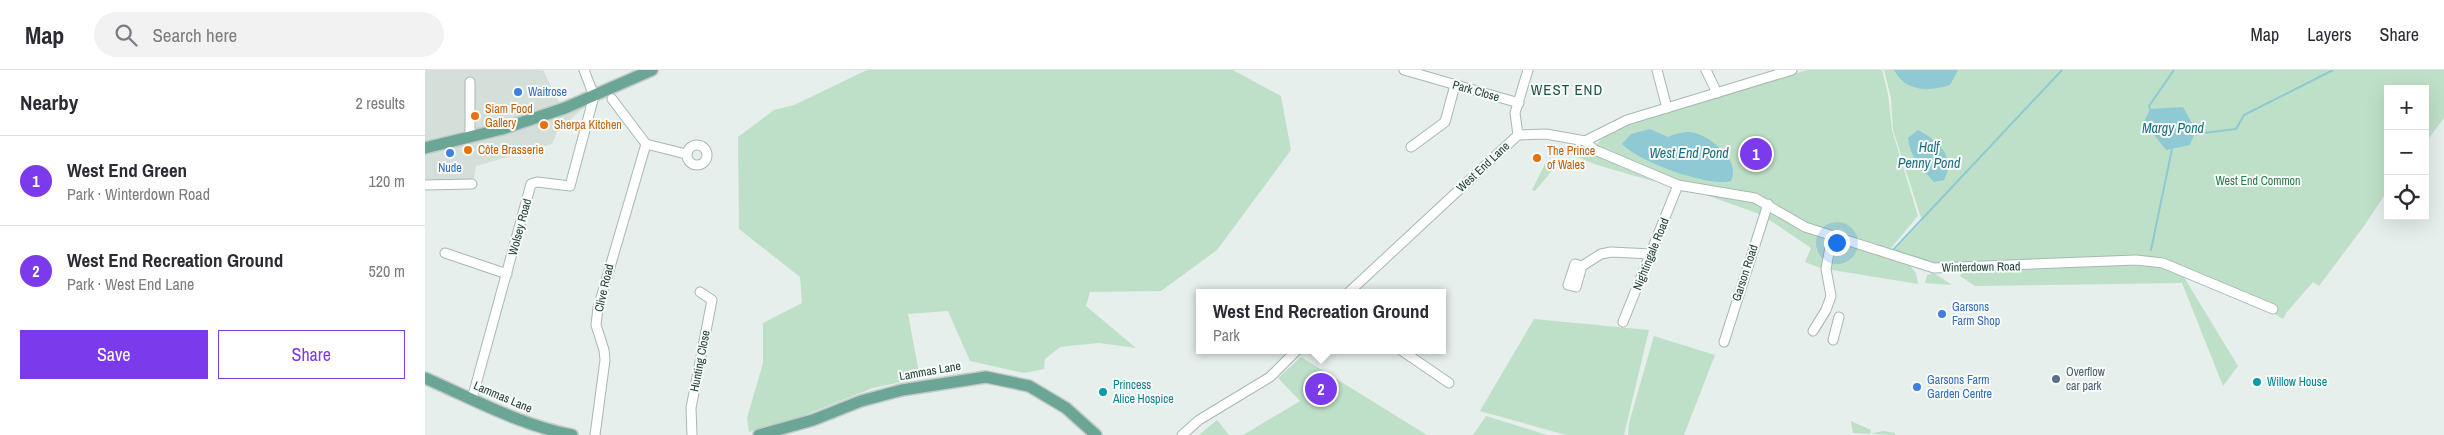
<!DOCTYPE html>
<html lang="en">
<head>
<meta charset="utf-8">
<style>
  :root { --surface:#fff; --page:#f2f2f3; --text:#2b2b33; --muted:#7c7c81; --line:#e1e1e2; --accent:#7c3aed }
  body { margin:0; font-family:"Archivo Narrow",sans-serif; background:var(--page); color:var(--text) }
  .controls { position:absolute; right:15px; top:15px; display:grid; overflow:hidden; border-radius:0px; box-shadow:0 5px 20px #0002 }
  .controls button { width:45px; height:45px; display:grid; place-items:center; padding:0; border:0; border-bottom:1px solid var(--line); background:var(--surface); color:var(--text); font:25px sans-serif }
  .you { position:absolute; left:1411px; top:172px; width:18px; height:18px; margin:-12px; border:4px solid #fff; border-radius:50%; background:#1a73e8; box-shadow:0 0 0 8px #1a73e833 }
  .badge { display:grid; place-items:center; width:32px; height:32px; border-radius:50%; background:var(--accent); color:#fff; font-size:16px; font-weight:700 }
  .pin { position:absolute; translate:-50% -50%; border:2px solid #fff; box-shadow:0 1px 5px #0006 }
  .popup { position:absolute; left:771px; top:219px; width:250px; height:65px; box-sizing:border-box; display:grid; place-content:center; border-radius:0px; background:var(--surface); filter:drop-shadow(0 1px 4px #0005); font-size:16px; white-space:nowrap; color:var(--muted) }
  .popup b { font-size:19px; color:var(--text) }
  .popup::after { content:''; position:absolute; left:50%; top:100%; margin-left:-10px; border:10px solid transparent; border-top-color:var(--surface) }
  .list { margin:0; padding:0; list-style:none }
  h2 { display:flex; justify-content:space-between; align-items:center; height:65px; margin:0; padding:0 20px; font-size:21px }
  h2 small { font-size:16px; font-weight:400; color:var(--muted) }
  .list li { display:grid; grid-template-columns:32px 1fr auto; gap:15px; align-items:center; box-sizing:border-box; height:90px; padding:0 20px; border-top:1px solid var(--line) }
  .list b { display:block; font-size:19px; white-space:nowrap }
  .list p { margin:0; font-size:16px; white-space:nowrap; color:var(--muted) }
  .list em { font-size:16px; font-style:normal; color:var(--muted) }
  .actions { display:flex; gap:10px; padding:15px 20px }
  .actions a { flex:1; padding:11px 0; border:1px solid var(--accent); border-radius:0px; text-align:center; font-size:18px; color:var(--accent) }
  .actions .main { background:var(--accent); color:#fff }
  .icon { flex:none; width:28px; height:28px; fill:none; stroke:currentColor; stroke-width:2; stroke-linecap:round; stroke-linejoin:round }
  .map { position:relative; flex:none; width:2019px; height:365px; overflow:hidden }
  header { display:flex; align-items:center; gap:30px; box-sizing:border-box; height:70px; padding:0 25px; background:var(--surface); border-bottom:1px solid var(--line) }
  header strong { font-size:24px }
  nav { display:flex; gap:28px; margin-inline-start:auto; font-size:18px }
  .search { width:350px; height:45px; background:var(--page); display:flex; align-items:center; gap:12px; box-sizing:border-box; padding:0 18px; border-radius:28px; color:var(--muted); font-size:19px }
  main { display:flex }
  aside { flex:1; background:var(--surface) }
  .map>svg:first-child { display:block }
  .built { fill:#d4dfda }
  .green { fill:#bfe0c8 }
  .water { fill:#8ec9d4 }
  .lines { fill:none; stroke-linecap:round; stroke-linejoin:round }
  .stream { stroke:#8ec9d4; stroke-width:2 }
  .minor-casing { stroke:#a8b8b2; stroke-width:11 }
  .major-casing { stroke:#c2cac8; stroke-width:14 }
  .minor { stroke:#fff; stroke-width:9 }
  .major { stroke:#6aa596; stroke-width:11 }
  .shop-dot { fill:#3f7fe0; stroke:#f7fbf9; stroke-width:2 }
  .food-dot { fill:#e8710a; stroke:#f7fbf9; stroke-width:2 }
  .service-dot { fill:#5c6f8a; stroke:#f7fbf9; stroke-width:2 }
  .culture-dot { fill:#0f9aa8; stroke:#f7fbf9; stroke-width:2 }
  .labels { text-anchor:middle; stroke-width:4; stroke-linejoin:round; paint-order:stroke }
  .street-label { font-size:12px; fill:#24423a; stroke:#f7fbf9 }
  .shop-label { font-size:12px; fill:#366cbe; stroke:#f7fbf9; text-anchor:start }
  .food-label { font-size:12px; fill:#c56008; stroke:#f7fbf9; text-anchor:start }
  .park-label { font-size:12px; fill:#2d7a4b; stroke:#f7fbf9 }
  .service-label { font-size:12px; fill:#4e5e75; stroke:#f7fbf9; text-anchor:start }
  .culture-label { font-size:12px; fill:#0d838f; stroke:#f7fbf9; text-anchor:start }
  .water-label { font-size:14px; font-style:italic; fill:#1c6f80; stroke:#f7fbf9 }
  .quarter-label { font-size:15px; letter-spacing:1px; fill:#1f5548; stroke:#f7fbf9 }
</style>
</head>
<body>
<header>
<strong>Map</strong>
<div class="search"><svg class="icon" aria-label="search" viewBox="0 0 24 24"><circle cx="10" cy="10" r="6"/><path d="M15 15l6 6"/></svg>Search here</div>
<nav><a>Map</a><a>Layers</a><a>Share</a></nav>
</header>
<main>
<aside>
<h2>Nearby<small>2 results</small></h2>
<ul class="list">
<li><span class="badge">1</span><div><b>West End Green</b><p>Park · Winterdown Road</p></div><em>120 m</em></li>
<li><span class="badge">2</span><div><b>West End Recreation Ground</b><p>Park · West End Lane</p></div><em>520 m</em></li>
</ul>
<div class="actions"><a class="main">Save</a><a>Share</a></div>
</aside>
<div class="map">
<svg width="2019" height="365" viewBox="0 0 2019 365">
  <rect width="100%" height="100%" fill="#e6efeb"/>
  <polygon class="built" points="0,0 118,0 134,32 144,29 161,36 133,60 127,74 51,96 48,116 0,117"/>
  <g class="green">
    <polygon points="442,0 808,0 856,26 866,80 792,180 736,221 665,222 661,236 711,278 674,273 653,275 635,277 620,289 619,299 599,303 545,291 523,241 483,244 495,308 448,318 375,347 324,362 322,348 338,293 338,253 377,233 375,207 314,159 313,67 349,40 369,35"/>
    <path d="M1382,0H1457L1463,24L1467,60L1493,146L1466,178L1375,151L1344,132L1254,114L1176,79L1172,75C1179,62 1198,57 1211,51Z"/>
    <polygon points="1459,0 2019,0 2019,48 2000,73 2000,19 1963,19 1963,120 1939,156 1894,216 1888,212 1861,243 1858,249 1850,244 1845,235 1739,194 1526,198 1466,184 1497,151 1468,60 1466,28"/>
    <polygon points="1145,74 1231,112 1172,95 1135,80"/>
    <polygon points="1120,94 1130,97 1110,121 1107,120"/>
    <polygon points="1281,125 1330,132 1484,194 1491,203 1493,214 1395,198 1380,192 1386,178 1337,145"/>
    <polygon points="1697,195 1732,197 1757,204 1813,296 1798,316 1757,213 1550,216 1535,206 1539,200"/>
    <polygon points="1509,203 1527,215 1500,213 1502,205"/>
    <polygon points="1109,249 1224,260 1199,365 1141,365 1055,341"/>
    <polygon points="1229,266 1290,285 1259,365 1203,365 1204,353"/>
    <polygon points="876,287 1002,365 818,365 875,331 853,308"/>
    <polygon points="1061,346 1122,365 1048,365"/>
    <polygon points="792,350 804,365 775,365 775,364"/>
    <polygon points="1426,351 1446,360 1445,364 1458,361 1470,363 1470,365 1428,363"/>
  </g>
  <g class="water">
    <path d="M1469,0H1533L1525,15C1503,22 1481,22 1469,0Z"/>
    <polygon points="1758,37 1771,60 1765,75 1741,80 1719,52 1725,39"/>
    <path d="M1225,59L1243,67C1252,63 1263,60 1273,64C1290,70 1316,93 1306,111C1282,117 1214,92 1197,74L1206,64Z"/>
    <path d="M1493,60C1512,70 1532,87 1519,110L1509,112C1496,98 1485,87 1483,68Z"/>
  </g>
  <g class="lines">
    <g class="stream">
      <polyline points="1725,39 1724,36 1749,0"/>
      <polyline points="1770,64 1811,59 1819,45 1908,0"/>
      <polyline points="1452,175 1502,191"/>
      <polyline points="1468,180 1637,0"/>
      <polyline points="1726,180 1747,79"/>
    </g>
    <defs>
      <g id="minor">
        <polyline points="979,0 1094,33"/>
        <polyline points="1232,0 1242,38"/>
        <polyline points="1281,0 1292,23"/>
        <polyline points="45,12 45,66"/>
        <polyline points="1093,65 1090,43 1103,0"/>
        <polyline points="1160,71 1170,80 1253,115 1330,128 1380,157 1509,198 1711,190 1738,193 1848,239"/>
        <polyline points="221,74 261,84"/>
        <circle cx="272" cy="85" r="10"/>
        <polyline points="986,77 1020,52 1030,15"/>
        <polyline points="0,115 47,114"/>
        <polyline points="20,183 82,204"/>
        <polyline points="1157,196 1150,194 1143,215 1151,217 1157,196 1176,184 1186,182 1226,184"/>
        <polyline points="923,223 1093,65 1121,64 1160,71 1202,50 1367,0"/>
        <polyline points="1198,252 1253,115"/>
        <polyline points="1388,261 1401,240 1406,226 1401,199 1407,166"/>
        <polyline points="1408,270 1414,247"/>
        <polyline points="1299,272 1343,134"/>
        <polyline points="976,280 1024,313"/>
        <polyline points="47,329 106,114 112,112 145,116 169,26 159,0"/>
        <polyline points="170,365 180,290 179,280 171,255 173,238 221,74 187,29"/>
        <polyline points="267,365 266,338 287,230 275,222"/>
        <polyline points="757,365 774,350 845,307 872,280"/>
      </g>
      <g id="major">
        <polyline points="0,78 77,59 140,38 227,0"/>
        <path d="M0,308C48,329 95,355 147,365"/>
        <polyline points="334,365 388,350 436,331 477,320 561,307 604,316 641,338 671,365"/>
      </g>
    </defs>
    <use href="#minor" class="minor-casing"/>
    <use href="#major" class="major-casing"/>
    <use href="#minor" class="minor"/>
    <use href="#major" class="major"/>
  </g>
  <g class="shop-dot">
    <circle cx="93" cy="22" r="5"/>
    <circle cx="25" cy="83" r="5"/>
    <circle cx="1517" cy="244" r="5"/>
    <circle cx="1492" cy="317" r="5"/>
  </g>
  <g class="food-dot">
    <circle cx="50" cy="46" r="5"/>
    <circle cx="119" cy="55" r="5"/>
    <circle cx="43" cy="80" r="5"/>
    <circle cx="1112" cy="88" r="5"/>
  </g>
  <circle class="service-dot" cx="1631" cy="309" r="5"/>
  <g class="culture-dot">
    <circle cx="1832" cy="312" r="5"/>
    <circle cx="678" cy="322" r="5"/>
  </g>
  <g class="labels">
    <g class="street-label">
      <text transform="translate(1051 21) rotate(16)" y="4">Park Close</text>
      <text transform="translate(1058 97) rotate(-43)" y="4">West End Lane</text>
      <text transform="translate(95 157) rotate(-75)" y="4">Wolsey Road</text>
      <text transform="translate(1226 184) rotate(-68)" y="4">Nightingale Road</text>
      <text transform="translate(1556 197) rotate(-1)" y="4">Winterdown Road</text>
      <text transform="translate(1320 203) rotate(-72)" y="4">Garson Road</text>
      <text transform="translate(179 218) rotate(-77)" y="4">Clive Road</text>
      <text transform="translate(275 291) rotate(-79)" y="4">Hunting Close</text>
      <text transform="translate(505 301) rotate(-10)" y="4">Lammas Lane</text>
      <text transform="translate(78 327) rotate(23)" y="4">Lammas Lane</text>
    </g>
    <g class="shop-label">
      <text x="103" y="26">Waitrose</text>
      <text x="25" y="102" text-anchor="middle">Nude</text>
      <text x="1527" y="241">Garsons<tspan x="1527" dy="14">Farm Shop</tspan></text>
      <text x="1502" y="314">Garsons Farm<tspan x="1502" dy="14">Garden Centre</tspan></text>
    </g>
    <g class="food-label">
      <text x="60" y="43">Siam Food<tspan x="60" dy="14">Gallery</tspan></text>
      <text x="129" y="59">Sherpa Kitchen</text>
      <text x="53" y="84">Côte Brasserie</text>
      <text x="1122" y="85">The Prince<tspan x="1122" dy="14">of Wales</tspan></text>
    </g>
    <g class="park-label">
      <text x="1833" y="115">West End Common</text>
    </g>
    <g class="service-label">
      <text x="1641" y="306">Overflow<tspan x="1641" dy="14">car park</tspan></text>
    </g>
    <g class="culture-label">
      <text x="1842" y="316">Willow House</text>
      <text x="688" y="319">Princess<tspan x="688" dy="14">Alice Hospice</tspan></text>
    </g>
    <g class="water-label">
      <text x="1748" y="63">Margy Pond</text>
      <text x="1504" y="82">Half<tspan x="1504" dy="16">Penny Pond</tspan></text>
      <text x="1264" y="88">West End Pond</text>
    </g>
    <g class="quarter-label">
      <text x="1142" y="25">WEST END</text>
    </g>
  </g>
</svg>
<div class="controls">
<button>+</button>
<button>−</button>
<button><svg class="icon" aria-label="locate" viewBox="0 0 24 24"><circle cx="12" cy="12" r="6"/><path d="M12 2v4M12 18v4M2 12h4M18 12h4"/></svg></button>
</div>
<div class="you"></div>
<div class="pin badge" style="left:1331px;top:84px">1</div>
<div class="pin badge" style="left:896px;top:319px">2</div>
<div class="popup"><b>West End Recreation Ground</b>Park</div>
</div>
</main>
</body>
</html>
